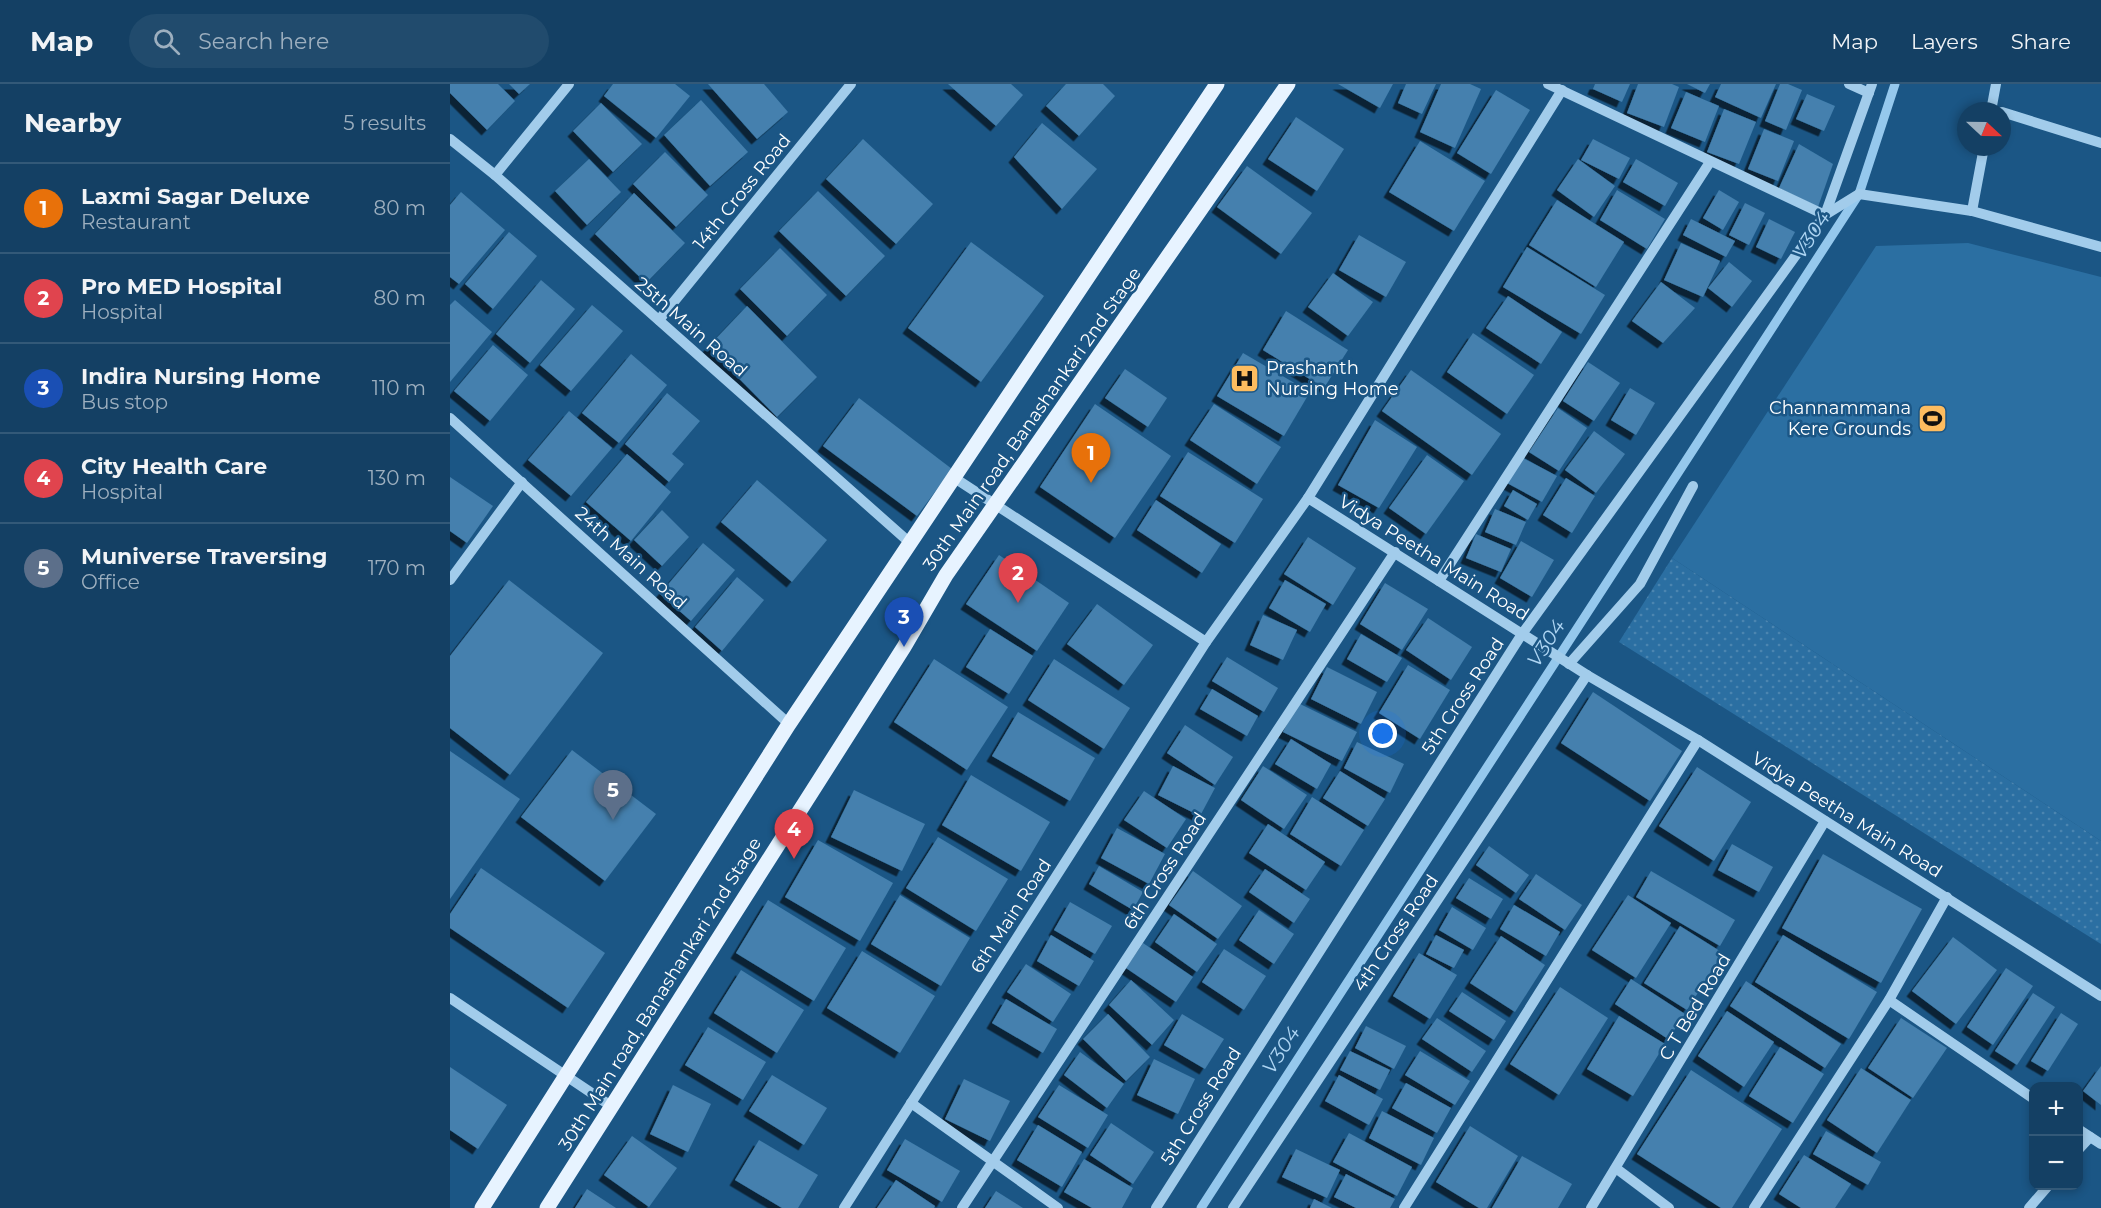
<!DOCTYPE html>
<html lang="en">
<head>
<meta charset="utf-8">
<style>
  :root { --surface:#144064; --page:#214b6d; --text:#f1f3f6; --muted:#9dafbf; --line:#335978; --accent:#fdbc5f }
  body { margin:0; font-family:Montserrat,sans-serif; background:var(--page); color:var(--text) }
  .controls { position:absolute; right:18px; bottom:18px; display:grid; overflow:hidden; border-radius:12px; box-shadow:0 3px 9px #0003 }
  .controls button { width:54px; height:54px; display:grid; place-items:center; padding:0; border:0; border-bottom:2px solid var(--line); background:var(--surface); color:var(--text); font:30px sans-serif }
  .compass { position:absolute; left:1507px; top:18px; width:54px; height:54px; border-radius:50%; background:var(--surface); box-shadow:0 3px 9px #0003; rotate:112deg }
  .you { position:absolute; left:933px; top:650px; width:21px; height:21px; margin:-15px; border:4px solid #fff; border-radius:50%; background:#1a73e8; box-shadow:0 0 0 9px #1a73e833 }
  .badge { display:grid; place-items:center; width:39px; height:39px; border-radius:50%; background:var(--accent); color:#fff; font-size:20px; font-weight:700 }
  .pin { position:absolute; translate:-50% -50px; filter:drop-shadow(0 2px 3px #0008) }
  .pin::after { content:''; position:absolute; top:32px; width:21px; height:18px; background:inherit; clip-path:polygon(0 0,100% 0,50% 100%) }
  .list { margin:0; padding:0; list-style:none }
  h2 { display:flex; justify-content:space-between; align-items:center; height:78px; margin:0; padding:0 24px; font-size:26px }
  h2 small { font-size:20px; font-weight:400; color:var(--muted) }
  .list li { display:grid; grid-template-columns:39px 1fr auto; gap:18px; align-items:center; box-sizing:border-box; height:90px; padding:0 24px; border-top:2px solid var(--line) }
  .list b { display:block; font-size:22px; white-space:nowrap }
  .list p { margin:0; font-size:20px; white-space:nowrap; color:var(--muted) }
  .list em { font-size:20px; font-style:normal; color:var(--muted) }
  .icon { flex:none; width:33px; height:33px; fill:none; stroke:currentColor; stroke-width:2; stroke-linecap:round; stroke-linejoin:round }
  .map { position:relative; flex:none; width:1651px; height:1124px; overflow:hidden }
  header { display:flex; align-items:center; gap:36px; box-sizing:border-box; height:84px; padding:0 30px; background:var(--surface); border-bottom:2px solid var(--line) }
  header strong { font-size:28px }
  nav { display:flex; gap:33px; margin-inline-start:auto; font-size:21px }
  .search { width:420px; height:54px; background:var(--page); display:flex; align-items:center; gap:15px; box-sizing:border-box; padding:0 21px; border-radius:33px; color:var(--muted); font-size:22px }
  main { display:flex }
  aside { flex:1; background:var(--surface) }
  .map>svg:first-child { display:block }
  .grass { fill:#2b6fa2 }
  .park { fill:url(#park-dots) }
  .lines { fill:none; stroke-linecap:round; stroke-linejoin:round }
  .stream { stroke:#95c8ed; stroke-width:9 }
  .building { fill:#4480ae; filter:url(#shadow) }
  .minor { stroke:#a2cceb; stroke-width:10 }
  .major { stroke:#e7f3ff; stroke-width:15 }
  .labels { text-anchor:middle; stroke-width:5; stroke-linejoin:round; paint-order:stroke }
  .street-label { font-size:18px; fill:#fff; stroke:#1b5685 }
  .poi-label { font-size:18px; fill:#fff; stroke:#1b5685; text-anchor:start }
  .water-label { font-size:20px; font-style:italic; fill:#aed5f3; stroke:#1b5685 }
</style>
</head>
<body>
<header>
<strong>Map</strong>
<div class="search"><svg class="icon" aria-label="search" viewBox="0 0 24 24"><circle cx="10" cy="10" r="6"/><path d="M15 15l6 6"/></svg>Search here</div>
<nav><a>Map</a><a>Layers</a><a>Share</a></nav>
</header>
<main>
<aside>
<h2>Nearby<small>5 results</small></h2>
<ul class="list">
<li><span class="badge" style="background:#e8710a">1</span><div><b>Laxmi Sagar Deluxe</b><p>Restaurant</p></div><em>80 m</em></li>
<li><span class="badge" style="background:#e0444e">2</span><div><b>Pro MED Hospital</b><p>Hospital</p></div><em>80 m</em></li>
<li><span class="badge" style="background:#1a4fb4">3</span><div><b>Indira Nursing Home</b><p>Bus stop</p></div><em>110 m</em></li>
<li><span class="badge" style="background:#e0444e">4</span><div><b>City Health Care</b><p>Hospital</p></div><em>130 m</em></li>
<li><span class="badge" style="background:#5c6f8a">5</span><div><b>Muniverse Traversing</b><p>Office</p></div><em>170 m</em></li>
</ul>
</aside>
<div class="map">
<svg width="1651" height="1124" viewBox="0 0 1651 1124">
  <defs>
    <pattern id="park-dots" width="8" height="8" patternUnits="userSpaceOnUse" patternTransform="scale(1.5)"><rect width="8" height="8" fill="#2b6fa2"/><path d="M2 2h.1M6 6h.1" fill="none" stroke="#4b85b0" stroke-width="1.8" stroke-linecap="round"/></pattern>
    <filter id="shadow"><feDropShadow dx="-5.5" dy="5.5" stdDeviation="0" flood-color="#0009"/></filter>
  </defs>
  <rect width="100%" height="100%" fill="#1b5685"/>
  <polygon class="grass" points="1518,159 1651,193 1651,757 1222,474 1426,162"/>
  <polygon class="park" points="1222,474 1651,757 1651,860 1169,558"/>
  <g class="lines">
    <polyline class="stream" points="751,1124 1409,110 1445,0"/>
  </g>
  <g class="building">
    <polygon points="0,0 48,0 65,17 37,46 0,9"/>
    <polygon points="59,0 80,0 69,10"/>
    <polygon points="163,0 225,0 240,12 206,54 154,12"/>
    <polygon points="258,0 314,0 338,28 307,55"/>
    <polygon points="498,0 561,0 573,11 546,42"/>
    <polygon points="616,0 653,0 665,12 629,52 596,22"/>
    <polygon points="888,0 943,0 930,24"/>
    <polygon points="956,0 986,0 972,30 948,19"/>
    <polygon points="991,0 1020,0 1031,5 1005,64 970,48"/>
    <polygon points="1145,0 1180,0 1172,18 1143,5"/>
    <polygon points="1188,0 1222,0 1229,3 1214,43 1177,29"/>
    <polygon points="1237,0 1260,0 1255,9"/>
    <polygon points="1271,0 1326,0 1311,34 1265,13"/>
    <polygon points="1330,0 1338,0 1352,6 1336,46 1315,37"/>
    <polygon points="1046,6 1080,26 1041,90 1007,69"/>
    <polygon points="1236,8 1269,22 1255,58 1221,44"/>
    <polygon points="1357,10 1385,22 1374,47 1346,35"/>
    <polygon points="251,16 298,68 260,102 214,51"/>
    <polygon points="151,19 192,60 163,88 123,47"/>
    <polygon points="1274,25 1306,38 1289,80 1257,68"/>
    <polygon points="846,33 894,65 867,107 818,75"/>
    <polygon points="592,39 647,85 612,125 564,73"/>
    <polygon points="1314,45 1344,57 1328,97 1298,85"/>
    <polygon points="413,55 483,120 446,160 376,95"/>
    <polygon points="1143,55 1180,74 1169,95 1131,76"/>
    <polygon points="970,57 1035,97 1004,147 939,108"/>
    <polygon points="1349,60 1383,80 1368,123 1329,104"/>
    <polygon points="215,68 258,111 226,143 183,100"/>
    <polygon points="139,75 171,108 137,141 105,107"/>
    <polygon points="1128,75 1165,102 1144,133 1107,106"/>
    <polygon points="1186,75 1228,99 1215,122 1173,98"/>
    <polygon points="797,82 862,129 831,170 767,123"/>
    <polygon points="1167,106 1215,135 1197,165 1150,136"/>
    <polygon points="1269,106 1289,118 1273,146 1253,134"/>
    <polygon points="368,107 435,172 396,212 329,147"/>
    <polygon points="11,108 55,146 9,200 0,193 0,121"/>
    <polygon points="184,109 235,159 196,199 145,150"/>
    <polygon points="1107,116 1174,158 1146,203 1079,161"/>
    <polygon points="1295,119 1315,129 1299,161 1279,151"/>
    <polygon points="1241,135 1285,157 1276,173 1233,151"/>
    <polygon points="1319,135 1345,148 1331,175 1306,163"/>
    <polygon points="59,148 87,172 43,225 15,200"/>
    <polygon points="909,151 956,178 936,213 889,186"/>
    <polygon points="521,158 594,212 531,298 458,244"/>
    <polygon points="1231,159 1270,177 1253,213 1214,196"/>
    <polygon points="1077,163 1155,211 1131,250 1053,203"/>
    <polygon points="330,164 377,211 337,252 290,205"/>
    <polygon points="1279,178 1302,197 1282,223 1258,204"/>
    <polygon points="883,189 923,218 898,252 858,223"/>
    <polygon points="91,196 125,225 80,279 46,250"/>
    <polygon points="1211,198 1245,224 1213,259 1182,237"/>
    <polygon points="1058,212 1112,248 1091,280 1036,244"/>
    <polygon points="5,216 42,248 0,298 0,221"/>
    <polygon points="142,221 173,247 121,307 90,281"/>
    <polygon points="297,222 367,293 327,333 258,263"/>
    <polygon points="836,227 898,266 874,304 813,266"/>
    <polygon points="1023,249 1084,291 1057,330 997,288"/>
    <polygon points="43,261 78,291 40,337 4,307"/>
    <polygon points="793,269 860,308 834,352 767,312"/>
    <polygon points="181,270 217,301 169,359 132,329"/>
    <polygon points="1138,278 1170,299 1144,337 1113,317"/>
    <polygon points="675,285 717,314 698,343 655,314"/>
    <polygon points="961,286 1051,350 1022,391 932,327"/>
    <polygon points="1180,304 1205,319 1186,351 1161,336"/>
    <polygon points="217,309 250,337 222,370 234,380 219,398 175,360"/>
    <polygon points="409,314 502,385 467,432 373,362"/>
    <polygon points="645,320 721,372 665,454 590,403"/>
    <polygon points="764,320 831,363 807,400 740,356"/>
    <polygon points="1108,324 1137,344 1109,387 1079,368"/>
    <polygon points="119,327 162,364 121,412 78,376"/>
    <polygon points="925,336 967,363 929,424 888,401"/>
    <polygon points="1144,347 1175,370 1146,409 1115,386"/>
    <polygon points="738,368 813,415 785,459 710,412"/>
    <polygon points="177,370 221,408 181,457 136,418"/>
    <polygon points="977,371 1014,397 976,450 939,424"/>
    <polygon points="1071,373 1107,392 1092,418 1057,399"/>
    <polygon points="0,393 43,422 17,459 0,447"/>
    <polygon points="1116,394 1145,412 1122,449 1093,431"/>
    <polygon points="307,396 377,456 342,498 271,438"/>
    <polygon points="1063,406 1087,420 1078,436 1054,422"/>
    <polygon points="706,416 771,460 752,489 687,446"/>
    <polygon points="1045,425 1076,438 1066,461 1035,448"/>
    <polygon points="212,426 239,453 212,482 184,456"/>
    <polygon points="1026,450 1061,465 1051,488 1016,474"/>
    <polygon points="858,453 906,484 883,521 834,490"/>
    <polygon points="1071,457 1104,476 1082,513 1050,494"/>
    <polygon points="253,459 285,486 241,537 210,510"/>
    <polygon points="549,471 619,519 587,567 516,520"/>
    <polygon points="287,493 314,516 272,567 245,543"/>
    <polygon points="59,496 153,569 60,691 0,644 0,572"/>
    <polygon points="835,496 876,520 860,548 819,524"/>
    <polygon points="935,499 978,525 952,566 910,540"/>
    <polygon points="647,520 703,561 674,601 617,560"/>
    <polygon points="813,531 847,546 833,576 800,561"/>
    <polygon points="978,534 1022,563 1001,596 956,566"/>
    <polygon points="540,545 583,572 559,610 516,583"/>
    <polygon points="911,550 952,574 937,598 897,575"/>
    <polygon points="777,573 828,604 814,628 762,597"/>
    <polygon points="484,575 558,623 517,686 444,638"/>
    <polygon points="604,575 680,624 654,665 578,616"/>
    <polygon points="958,581 1000,606 970,655 929,629"/>
    <polygon points="877,583 927,608 911,640 861,615"/>
    <polygon points="762,605 808,632 797,652 750,625"/>
    <polygon points="1143,608 1232,667 1200,717 1111,659"/>
    <polygon points="848,619 907,648 892,677 833,648"/>
    <polygon points="568,628 645,674 620,717 542,672"/>
    <polygon points="735,641 783,673 765,701 717,669"/>
    <polygon points="841,655 881,680 867,705 825,680"/>
    <polygon points="907,658 954,680 940,709 894,684"/>
    <polygon points="122,666 206,730 155,797 71,733"/>
    <polygon points="0,667 70,715 0,815"/>
    <polygon points="723,682 765,704 750,732 708,711"/>
    <polygon points="813,682 857,711 834,745 791,716"/>
    <polygon points="1247,683 1301,718 1264,777 1209,742"/>
    <polygon points="890,687 935,715 918,742 873,714"/>
    <polygon points="521,691 600,738 571,787 492,741"/>
    <polygon points="404,706 475,740 452,787 381,753"/>
    <polygon points="694,707 736,735 717,764 674,736"/>
    <polygon points="862,713 914,746 891,782 840,750"/>
    <polygon points="818,740 875,778 856,806 799,769"/>
    <polygon points="667,744 715,770 699,800 651,774"/>
    <polygon points="488,753 558,795 526,847 456,804"/>
    <polygon points="368,756 443,799 410,857 335,813"/>
    <polygon points="1282,760 1323,783 1309,808 1268,786"/>
    <polygon points="1039,762 1079,791 1066,809 1026,781"/>
    <polygon points="1373,770 1472,825 1431,899 1332,844"/>
    <polygon points="649,782 693,808 683,826 639,800"/>
    <polygon points="31,784 155,869 118,924 0,844 0,830"/>
    <polygon points="815,785 860,815 844,839 799,808"/>
    <polygon points="743,787 792,822 768,855 719,821"/>
    <polygon points="1201,787 1285,836 1270,862 1186,813"/>
    <polygon points="1086,790 1132,821 1115,846 1069,815"/>
    <polygon points="1019,794 1053,815 1041,835 1006,814"/>
    <polygon points="450,811 520,854 491,902 421,860"/>
    <polygon points="1178,811 1221,839 1186,894 1142,866"/>
    <polygon points="318,816 396,864 364,917 286,869"/>
    <polygon points="620,818 662,842 645,870 604,846"/>
    <polygon points="1064,821 1110,848 1096,872 1050,845"/>
    <polygon points="1002,823 1036,844 1023,866 989,846"/>
    <polygon points="809,826 844,850 824,880 789,856"/>
    <polygon points="724,830 767,860 747,888 705,858"/>
    <polygon points="1230,842 1273,869 1237,926 1194,899"/>
    <polygon points="601,851 644,877 629,902 587,877"/>
    <polygon points="986,851 1014,866 1004,884 976,870"/>
    <polygon points="1333,851 1427,908 1399,955 1305,898"/>
    <polygon points="1051,852 1095,881 1065,928 1020,899"/>
    <polygon points="1503,853 1547,886 1506,940 1462,907"/>
    <polygon points="693,859 743,893 726,918 676,884"/>
    <polygon points="774,865 816,892 794,926 752,898"/>
    <polygon points="412,867 485,912 450,969 377,924"/>
    <polygon points="969,869 1007,891 980,935 943,912"/>
    <polygon points="576,880 621,910 603,938 557,908"/>
    <polygon points="1556,884 1583,902 1543,961 1517,943"/>
    <polygon points="291,886 354,926 327,969 264,929"/>
    <polygon points="1181,895 1235,930 1218,955 1165,920"/>
    <polygon points="681,896 724,936 702,961 659,921"/>
    <polygon points="1296,897 1391,960 1375,984 1280,922"/>
    <polygon points="1110,903 1158,934 1109,1011 1060,980"/>
    <polygon points="1012,908 1056,937 1044,956 999,927"/>
    <polygon points="1583,909 1605,923 1567,981 1545,967"/>
    <polygon points="556,915 607,945 593,969 542,939"/>
    <polygon points="1277,927 1324,958 1294,1003 1248,972"/>
    <polygon points="1611,929 1628,940 1598,987 1581,977"/>
    <polygon points="658,930 700,973 676,997 633,955"/>
    <polygon points="732,930 774,955 755,985 714,961"/>
    <polygon points="1169,932 1215,960 1183,1012 1137,985"/>
    <polygon points="987,934 1036,967 1022,988 972,955"/>
    <polygon points="1451,934 1497,964 1463,1014 1418,984"/>
    <polygon points="916,942 956,962 944,985 905,964"/>
    <polygon points="258,943 316,978 293,1016 235,981"/>
    <polygon points="1330,963 1374,990 1343,1039 1299,1012"/>
    <polygon points="900,967 940,986 930,1006 890,986"/>
    <polygon points="970,967 1020,997 1005,1021 955,991"/>
    <polygon points="630,968 674,1000 657,1024 614,991"/>
    <polygon points="704,975 745,995 728,1030 687,1011"/>
    <polygon points="1651,982 1651,1021 1633,1007"/>
    <polygon points="0,983 57,1021 28,1065 0,1046"/>
    <polygon points="1411,984 1461,1016 1427,1069 1377,1036"/>
    <polygon points="1241,986 1332,1045 1282,1124 1271,1124 1187,1070"/>
    <polygon points="322,991 377,1024 354,1061 299,1027"/>
    <polygon points="889,991 933,1015 919,1041 875,1017"/>
    <polygon points="514,995 560,1017 540,1057 495,1035"/>
    <polygon points="956,999 1001,1024 987,1049 942,1024"/>
    <polygon points="223,1001 261,1020 238,1068 200,1050"/>
    <polygon points="609,1001 658,1031 638,1064 588,1033"/>
    <polygon points="932,1027 984,1054 971,1081 919,1054"/>
    <polygon points="661,1039 704,1068 683,1100 640,1071"/>
    <polygon points="588,1041 632,1068 612,1103 567,1076"/>
    <polygon points="1020,1042 1068,1072 1037,1124 1029,1124 986,1098"/>
    <polygon points="1376,1047 1431,1078 1418,1101 1363,1070"/>
    <polygon points="899,1049 962,1083 947,1112 883,1078"/>
    <polygon points="182,1052 227,1084 199,1123 154,1091"/>
    <polygon points="455,1055 510,1087 492,1118 437,1086"/>
    <polygon points="309,1056 368,1091 348,1124 332,1124 285,1096"/>
    <polygon points="846,1065 890,1086 877,1114 832,1093"/>
    <polygon points="1354,1071 1401,1100 1385,1124 1351,1124 1329,1110"/>
    <polygon points="1072,1072 1122,1100 1108,1124 1042,1124"/>
    <polygon points="634,1075 683,1104 672,1124 642,1124 614,1108"/>
    <polygon points="896,1090 945,1115 940,1124 906,1124 884,1113"/>
    <polygon points="446,1096 485,1122 484,1124 427,1124"/>
    <polygon points="137,1105 166,1124 125,1124"/>
    <polygon points="546,1107 573,1124 535,1124"/>
    <polygon points="864,1115 882,1124 860,1124"/>
  </g>
  <g class="lines">
    <g class="minor">
      <polyline points="1098,0 1375,131 1409,110 1522,127 1651,163"/>
      <polyline points="1399,0 1419,9"/>
      <polyline points="1541,27 1546,0"/>
      <polyline points="1552,28 1651,59"/>
      <polyline points="0,55 45,91 459,458"/>
      <polyline points="45,91 119,0"/>
      <polyline points="1522,127 1534,63"/>
      <polyline points="209,236 401,0"/>
      <polyline points="0,334 339,640"/>
      <polyline points="503,393 756,558 858,414 1137,591 1248,656 1651,912"/>
      <polyline points="858,414 1112,6"/>
      <polyline points="0,496 72,398"/>
      <polyline points="989,497 1260,78"/>
      <polyline points="1119,580 1190,500 1243,402"/>
      <polyline points="0,914 161,1022"/>
      <polyline points="1439,916 1584,1015"/>
      <polyline points="461,1019 608,1124"/>
      <polyline points="1628,1045 1651,1060"/>
      <polyline points="1628,1066 1640,1053"/>
      <polyline points="1167,1085 1219,1124"/>
      <polyline points="394,1124 756,558"/>
      <polyline points="512,1124 945,468"/>
      <polyline points="706,1124 1072,550 1375,131 1422,0"/>
      <polyline points="783,1124 1137,591"/>
      <polyline points="954,1124 1248,656"/>
      <polyline points="1141,1124 1375,737"/>
      <polyline points="1304,1124 1439,916 1497,813"/>
      <polyline points="1579,1124 1598,1102"/>
    </g>
    <g class="major">
      <polyline points="32,1124 339,640 767,0"/>
      <polyline points="97,1124 454,563 496,491 838,0"/>
    </g>
  </g>
  <defs>
    <symbol id="hospital-square" viewBox="-11 -11 22 22"><rect x="-9" y="-9" width="18" height="18" rx="4" fill="#fdbc5f" stroke="#1b5685"/><path d="M-5-5h3v3.5h4V-5h3V5h-3V1.5h-4V5h-3Z" fill="#111"/></symbol>
    <symbol id="stadium-square" viewBox="-11 -11 22 22"><rect x="-9" y="-9" width="18" height="18" rx="4" fill="#fdbc5f" stroke="#1b5685"/><path d="M0-5a6.5 5 0 1 0 0 10a6.5 5 0 1 0 0-10ZM-3.5-1.8h7v3.6h-7Z" fill="#111"/></symbol>
  </defs>
  <g fill-rule="evenodd">
    <use href="#hospital-square" x="778" y="278" width="33" height="33"/>
    <use href="#stadium-square" x="1466" y="318" width="33" height="33"/>
  </g>
  <g class="labels">
    <g class="street-label">
      <text transform="translate(292 108) rotate(-51)" y="6">14th Cross Road</text>
      <text transform="translate(241 243) rotate(41)" y="6">25th Main Road</text>
      <text transform="translate(582 335) rotate(-55)" y="6">30th Main road, Banashankari 2nd Stage</text>
      <text transform="translate(181 474) rotate(42)" y="6">24th Main Road</text>
      <text transform="translate(984 474) rotate(32)" y="6">Vidya Peetha Main Road</text>
      <text transform="translate(1013 612) rotate(-57)" y="6">5th Cross Road</text>
      <text transform="translate(1397 731) rotate(32)" y="6">Vidya Peetha Main Road</text>
      <text transform="translate(715 787) rotate(-57)" y="6">6th Cross Road</text>
      <text transform="translate(561 832) rotate(-57)" y="6">6th Main Road</text>
      <text transform="translate(946 849) rotate(-56)" y="6">4th Cross Road</text>
      <text transform="translate(210 910) rotate(-58)" y="6">30th Main road, Banashankari 2nd Stage</text>
      <text transform="translate(1245 923) rotate(-59)" y="6">C T Bed Road</text>
      <text transform="translate(751 1022) rotate(-58)" y="6">5th Cross Road</text>
    </g>
    <g class="poi-label">
      <text x="816" y="290">Prashanth<tspan x="816" dy="21">Nursing Home</tspan></text>
      <text x="1461" y="330" text-anchor="end">Channammana<tspan x="1461" dy="21">Kere Grounds</tspan></text>
    </g>
    <g class="water-label">
      <text transform="translate(1361 151) rotate(-57)" y="7">V304</text>
      <text transform="translate(1096 559) rotate(-57)" y="7">V304</text>
      <text transform="translate(831 966) rotate(-57)" y="7">V304</text>
    </g>
  </g>
</svg>
<div class="controls">
<button>+</button>
<button>−</button>
</div>
<svg class="compass" viewBox="-18 -18 36 36"><path d="M0-13l5 13h-10z" fill="#e53935"/><path d="M0 13l5-13h-10z" fill="#9dafbf"/></svg>
<div class="you"></div>
<div class="pin badge" style="left:641px;top:399px;background:#e8710a">1</div>
<div class="pin badge" style="left:568px;top:519px;background:#e0444e">2</div>
<div class="pin badge" style="left:454px;top:563px;background:#1a4fb4">3</div>
<div class="pin badge" style="left:344px;top:775px;background:#e0444e">4</div>
<div class="pin badge" style="left:163px;top:736px;background:#5c6f8a">5</div>
</div>
</main>
</body>
</html>
